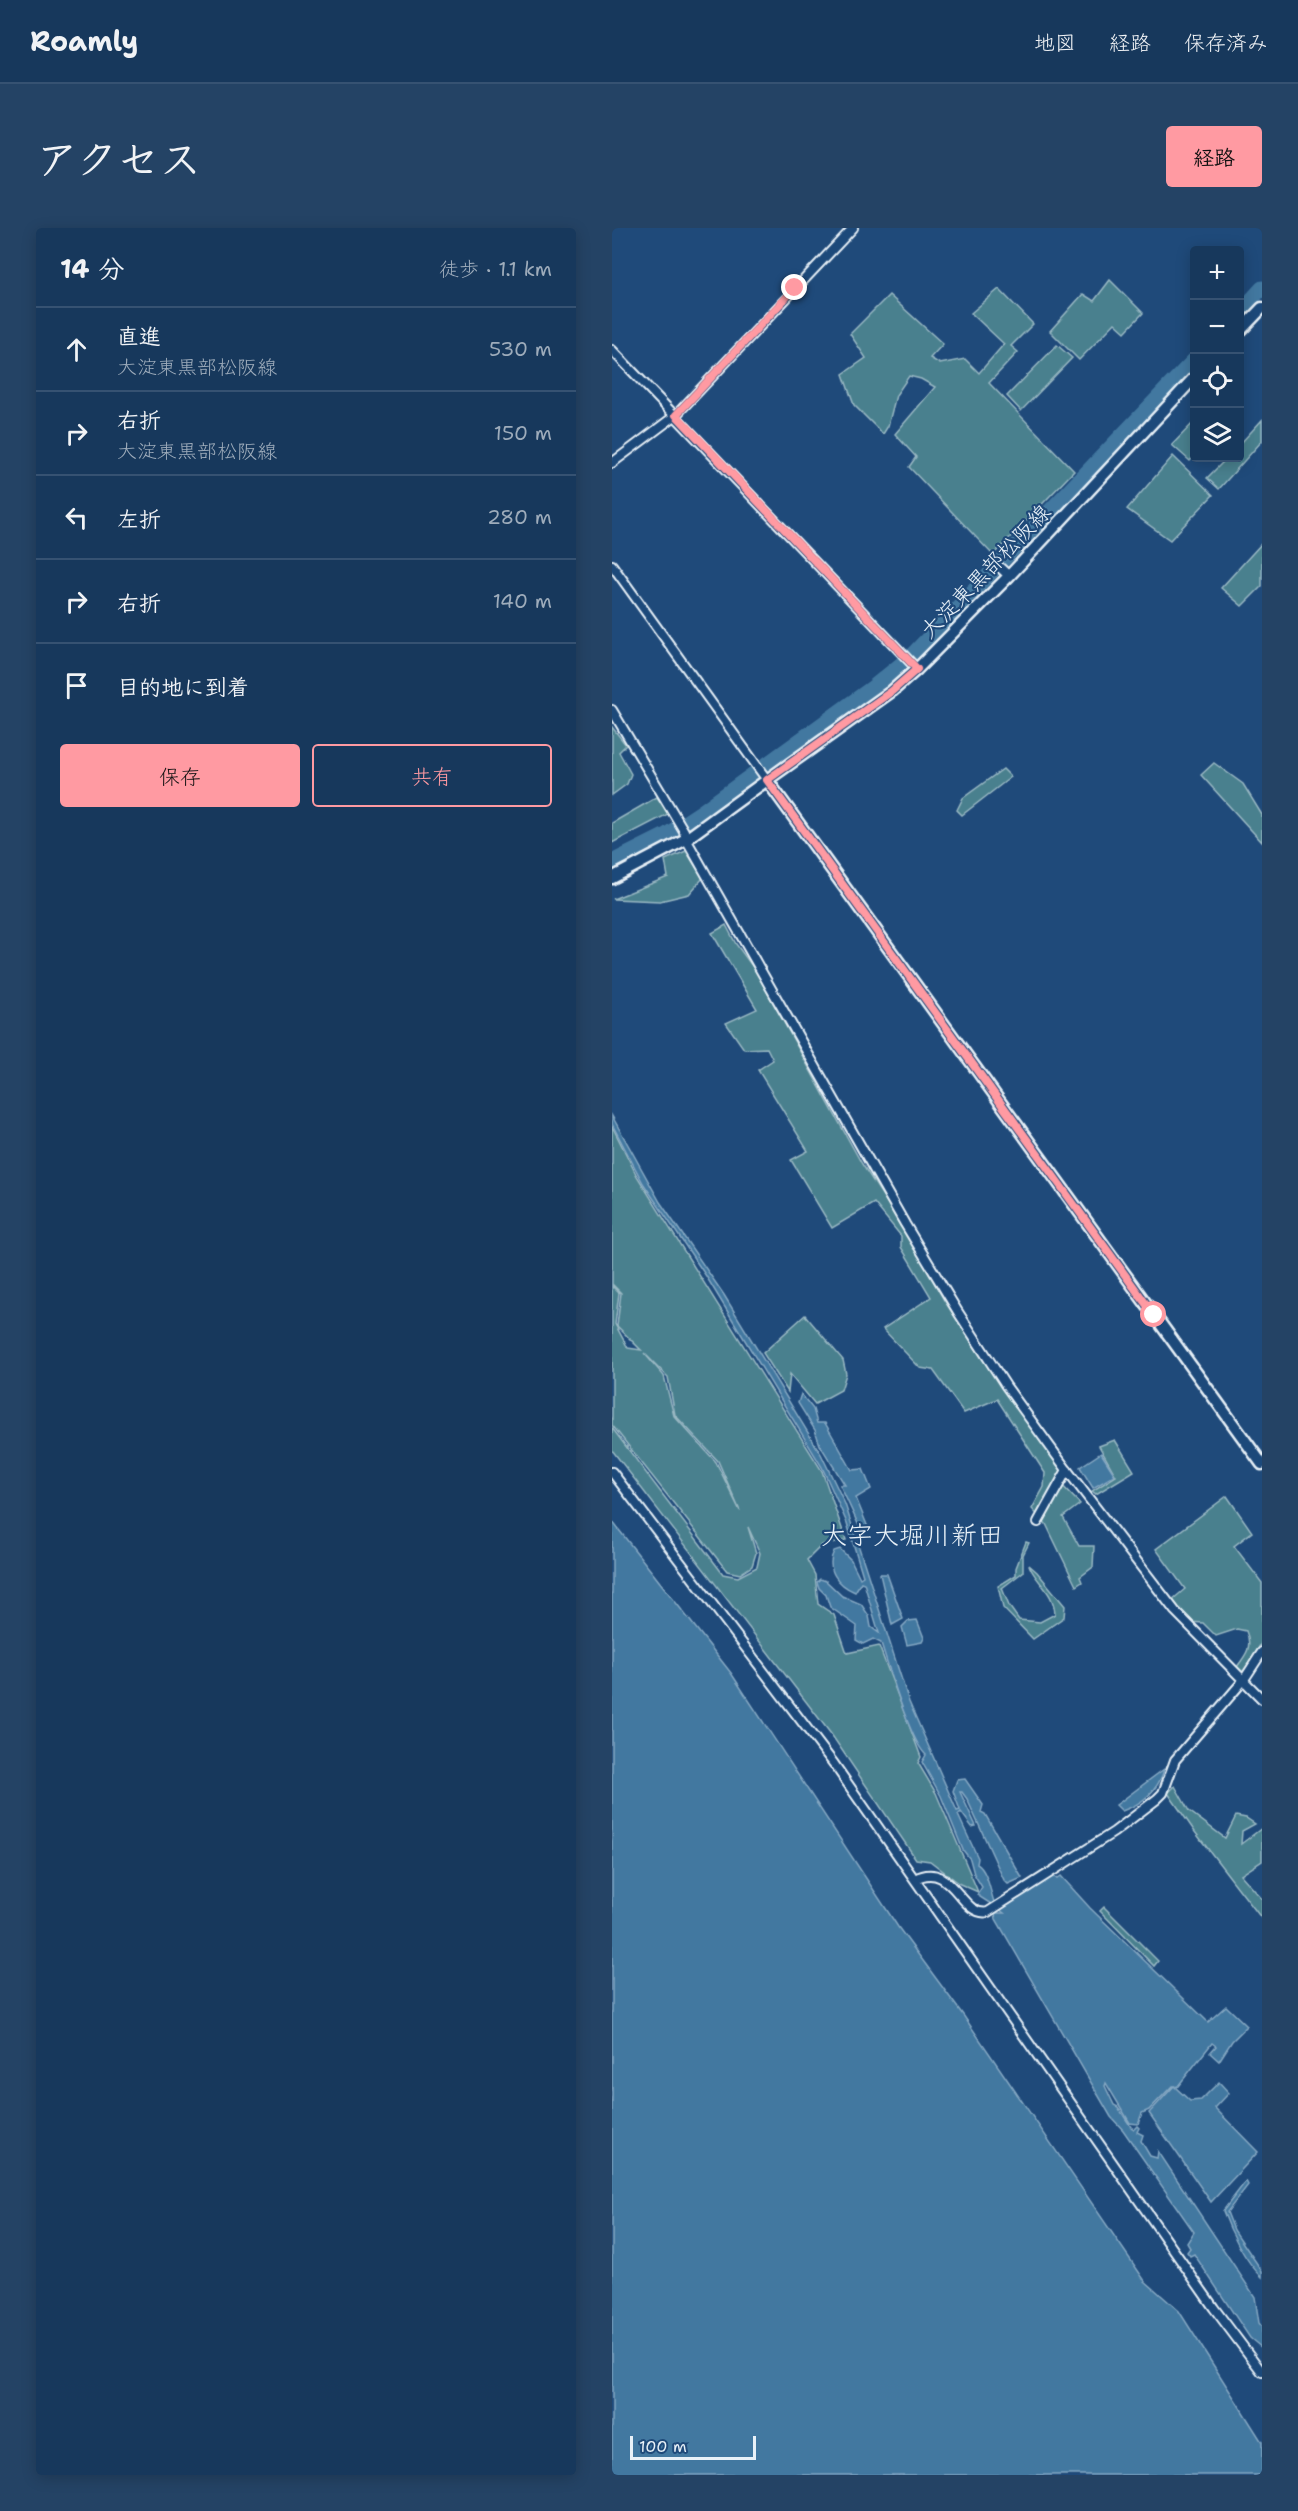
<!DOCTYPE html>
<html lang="ja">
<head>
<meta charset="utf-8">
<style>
  :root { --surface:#17385c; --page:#244365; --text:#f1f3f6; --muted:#9eacbb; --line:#365272; --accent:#ff9aa2 }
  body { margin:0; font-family:"Shantell Sans","Klee One",sans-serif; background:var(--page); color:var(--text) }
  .controls { position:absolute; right:18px; top:18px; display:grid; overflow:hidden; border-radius:6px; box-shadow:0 3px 15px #0003 }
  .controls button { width:54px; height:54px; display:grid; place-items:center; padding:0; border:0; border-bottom:2px solid var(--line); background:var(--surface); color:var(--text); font:30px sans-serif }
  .scale { position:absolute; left:18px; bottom:15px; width:126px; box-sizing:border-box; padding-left:6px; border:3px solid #e8f1f8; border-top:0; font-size:16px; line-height:21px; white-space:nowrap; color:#e8f1f8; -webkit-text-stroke:4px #1f4a7a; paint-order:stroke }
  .stop { position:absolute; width:18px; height:18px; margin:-14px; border:4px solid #ff9aa2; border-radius:50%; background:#fff }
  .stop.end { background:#ff9aa2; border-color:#fff; box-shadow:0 2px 6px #0008 }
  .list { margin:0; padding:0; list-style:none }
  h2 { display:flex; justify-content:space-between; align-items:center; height:78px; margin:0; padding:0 24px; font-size:26px }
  h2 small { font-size:20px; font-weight:400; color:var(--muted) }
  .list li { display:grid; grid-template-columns:39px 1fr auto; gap:18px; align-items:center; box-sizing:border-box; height:84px; padding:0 24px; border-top:2px solid var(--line) }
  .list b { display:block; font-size:22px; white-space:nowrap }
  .list p { margin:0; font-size:20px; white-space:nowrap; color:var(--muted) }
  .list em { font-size:20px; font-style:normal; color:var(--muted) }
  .actions { display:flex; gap:12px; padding:18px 24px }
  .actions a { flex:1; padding:14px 0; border:2px solid var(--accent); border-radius:6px; text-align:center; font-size:21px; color:var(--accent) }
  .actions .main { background:var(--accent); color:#111 }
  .icon { flex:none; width:33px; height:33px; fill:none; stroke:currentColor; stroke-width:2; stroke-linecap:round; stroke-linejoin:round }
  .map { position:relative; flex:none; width:650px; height:2247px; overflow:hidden; border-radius:6px }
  header { display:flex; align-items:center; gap:36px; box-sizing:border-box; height:84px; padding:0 30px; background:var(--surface); border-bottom:2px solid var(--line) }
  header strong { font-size:28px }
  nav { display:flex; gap:33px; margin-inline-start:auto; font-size:21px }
  .intro { display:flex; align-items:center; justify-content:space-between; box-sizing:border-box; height:144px; padding:0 36px }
  h1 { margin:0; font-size:42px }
  .button { padding:15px 27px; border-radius:6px; background:var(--accent); color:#111; font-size:21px; font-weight:700 }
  main { display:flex; gap:36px; padding:0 36px }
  aside { flex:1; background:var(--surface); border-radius:6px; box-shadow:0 3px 15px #0003 }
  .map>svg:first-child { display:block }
  .green { fill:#4a808e; stroke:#99b8c3; stroke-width:1.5; fill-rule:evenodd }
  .water { fill:#4378a0; stroke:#85a8c3; stroke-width:1.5 }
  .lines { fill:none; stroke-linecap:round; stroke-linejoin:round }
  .river { stroke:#4378a0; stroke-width:15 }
  .minor-casing { stroke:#e8f1f8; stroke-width:12 }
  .tertiary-casing { stroke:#e8f1f8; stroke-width:15 }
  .secondary-casing { stroke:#e8f1f8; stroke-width:15 }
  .minor { stroke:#1f4a7a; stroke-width:8 }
  .tertiary { stroke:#1f4a7a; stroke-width:10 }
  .secondary { stroke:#1f4a7a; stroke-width:10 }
  .route { stroke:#ff9aa2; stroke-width:8 }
  .labels { text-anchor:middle; stroke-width:4.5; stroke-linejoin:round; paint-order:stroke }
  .street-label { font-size:22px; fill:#e8f1f8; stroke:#1f4a7a }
  .quarter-label { font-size:26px; fill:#e8f1f8; stroke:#1f4a7a }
</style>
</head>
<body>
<header>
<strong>Roamly</strong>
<nav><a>地図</a><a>経路</a><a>保存済み</a></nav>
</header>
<div class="intro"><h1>アクセス</h1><a class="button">経路</a></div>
<main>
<aside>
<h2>14 分<small>徒歩 · 1.1 km</small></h2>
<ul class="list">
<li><svg class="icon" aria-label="ahead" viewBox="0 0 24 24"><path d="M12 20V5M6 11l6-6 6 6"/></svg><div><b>直進</b><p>大淀東黒部松阪線</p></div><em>530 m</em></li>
<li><svg class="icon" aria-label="right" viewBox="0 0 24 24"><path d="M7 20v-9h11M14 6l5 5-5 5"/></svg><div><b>右折</b><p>大淀東黒部松阪線</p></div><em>150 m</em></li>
<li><svg class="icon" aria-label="left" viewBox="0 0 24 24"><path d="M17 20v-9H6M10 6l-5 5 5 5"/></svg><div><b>左折</b></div><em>280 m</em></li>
<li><svg class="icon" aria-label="right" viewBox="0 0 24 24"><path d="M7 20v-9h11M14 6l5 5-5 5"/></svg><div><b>右折</b></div><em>140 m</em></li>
<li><svg class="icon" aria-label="arrive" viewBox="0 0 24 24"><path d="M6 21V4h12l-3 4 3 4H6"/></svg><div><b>目的地に到着</b></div></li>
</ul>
<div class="actions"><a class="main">保存</a><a>共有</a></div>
</aside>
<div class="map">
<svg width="650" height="2247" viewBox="0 0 650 2247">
  <rect width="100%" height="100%" fill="#1f4a7a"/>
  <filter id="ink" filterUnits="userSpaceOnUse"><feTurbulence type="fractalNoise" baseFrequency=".0167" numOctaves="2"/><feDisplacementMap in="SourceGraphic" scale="12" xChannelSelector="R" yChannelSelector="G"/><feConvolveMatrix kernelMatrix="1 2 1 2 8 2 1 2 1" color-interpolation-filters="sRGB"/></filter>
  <g filter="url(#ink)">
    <g class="green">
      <polygon points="498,52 531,85 513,104 503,95 467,132 438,103 471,66 482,73"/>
      <polygon points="387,61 421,96 399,118 406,124 377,155 462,243 381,327 297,239 304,229 283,206 323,159 309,151 297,148 284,167 276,198 271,206 242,177 231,146 254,130 238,106 277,67 331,116 318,130 328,136 353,131 367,145 392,116 359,85"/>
      <polygon points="445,117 460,130 409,183 395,168"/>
      <polygon points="650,192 650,213 607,261 595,250 615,230 628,230 628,216"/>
      <polygon points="582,194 582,228 578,233 560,217"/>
      <polygon points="561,228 601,267 558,312 515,281"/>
      <polygon points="650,315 650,358 630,378 609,360"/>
      <polygon points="0,499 14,517 7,524 19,546 15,556 0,567"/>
      <polygon points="602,535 631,556 650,587 650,614 589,547"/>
      <polygon points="391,541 399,549 350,587 345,582 351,570"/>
      <polygon points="45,569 56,586 0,615 0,595"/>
      <polygon points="74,623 91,650 77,666 48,673 1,671 56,649 53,632"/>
      <polygon points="114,697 124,716 143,742 250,936 289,996 332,1072 370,1130 450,1241 445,1252 468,1276 451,1289 467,1318 482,1318 481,1339 468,1349 470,1354 464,1358 434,1296 420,1281 432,1259 433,1245 385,1171 352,1185 321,1142 308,1140 271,1101 319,1069 289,1019 289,1008 262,975 220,1000 179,932 196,923 146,842 161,832 155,820 132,821 114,795 145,781 100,705"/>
      <path d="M0,898L25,948L210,1243L234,1312L210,1317L195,1332L203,1347L206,1376L222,1387L235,1425L267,1418L309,1529L306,1535L324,1565L366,1664L348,1656L318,1633L304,1631L219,1506L0,1222V1200L111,1346L126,1349L145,1339L148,1325L136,1299L144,1325L140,1338L128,1346L115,1343L0,1197V1058L7,1065L3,1096L16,1120L29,1122L5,1098L9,1065L0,1056ZM32,1125L56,1149L63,1187L106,1233L128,1283L104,1234L62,1188L52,1148Z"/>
      <polygon points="193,1087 231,1132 234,1146 229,1162 203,1176 178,1146 176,1164 151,1125"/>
      <polygon points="503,1212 522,1243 484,1266 480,1263 504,1248 487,1218"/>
      <path d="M615,1268L640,1304L622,1318L650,1355V1414L630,1447L624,1440C634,1427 641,1419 634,1403L625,1401L604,1408L591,1395L578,1394L560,1372L573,1361L544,1321Z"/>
      <path d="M414,1314L417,1315L411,1327V1344L390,1360L397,1378L407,1392L428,1394L443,1386C442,1363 424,1355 417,1337L425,1344L453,1378L452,1389L421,1411L391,1380L386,1358L404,1347V1340Z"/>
      <polygon points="563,1558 577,1583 613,1610 624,1588 634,1590 643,1596 630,1603 629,1616 650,1600 650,1633 629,1647 650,1671 650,1691 583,1604 556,1565"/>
      <polygon points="492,1679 546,1733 542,1738 488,1683"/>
    </g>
    <g class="water">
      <path d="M0,888L48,974L112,1067L209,1226L233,1276L297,1474L345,1583L348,1582L341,1563L345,1552L353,1551L371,1577L369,1584L373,1586L410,1650L396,1656L392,1652L355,1571L350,1564H348L364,1598L360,1599L349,1584L346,1587L366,1630L365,1636C375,1642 378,1662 382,1674L379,1676L365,1667L370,1659L362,1646L358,1631L351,1622L329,1568L310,1534L314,1527C298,1513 277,1439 269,1415L261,1411L251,1416L244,1412L245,1398L218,1379L214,1367L207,1360L205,1354L208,1351L214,1353L230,1368L249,1376L257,1388L259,1399L267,1405L252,1355L249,1354L243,1364C226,1357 213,1341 222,1323L228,1321L239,1332L248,1350L251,1348L235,1295L210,1239L94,1048L31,955L0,896Z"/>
      <polygon points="189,1166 201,1181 205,1195 213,1195 240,1242 251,1241 259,1261 244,1270 257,1302 248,1300 228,1257 233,1257 208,1217 203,1202 186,1175"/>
      <polygon points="489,1225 503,1247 481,1260 468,1239"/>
      <polygon points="0,1293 119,1445 286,1699 351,1787 533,2053 567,2083 650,2214 650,2247 0,2247"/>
      <polygon points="268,1346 275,1346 291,1391 280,1397"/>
      <polygon points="305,1392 312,1410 310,1414 295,1417 290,1399 296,1393"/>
      <path d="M552,1541C547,1562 530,1576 510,1583L504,1577Z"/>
      <polygon points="441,1648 445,1651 449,1648 478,1680 596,1794 614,1778 635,1798 620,1813 607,1833 598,1825 604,1818 600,1815 566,1858 563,1859 578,1873 589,1872 607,1854 617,1865 603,1880 646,1924 599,1974 537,1885 562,1858 560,1858 537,1882 530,1885 526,1896 518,1895 494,1855 493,1858 502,1877 506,1879 519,1899 522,1901 525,1898 527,1900 525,1904 531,1907 529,1913 538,1928 545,1930 546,1923 643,2069 647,2095 650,2099 650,2120 638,2110 582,2026 578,2028 575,2024 578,2020 575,2015 582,2004 511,1902 499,1889 384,1691 383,1685 392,1685 387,1681 436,1649"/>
      <path d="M634,1953L636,1957L615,1984L622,2002L650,2043V2049C633,2033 619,2005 611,1983Z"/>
    </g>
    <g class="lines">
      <g class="river">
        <polyline points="628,84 650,60"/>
        <polyline points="0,634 54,607 89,584 261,459 299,428 582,132"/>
      </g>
      <defs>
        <g id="minor">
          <polyline points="0,122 305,441"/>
          <polyline points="0,235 64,187 241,0"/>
          <polyline points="382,334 397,348"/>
          <polyline points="0,337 155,552"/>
          <polyline points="0,482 72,603 74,611 293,996 346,1084 394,1158 455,1242 563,1383 650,1471"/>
          <polyline points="0,1244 222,1536 602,2080 650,2144"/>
          <polyline points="426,1294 455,1242"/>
          <path d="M303,1651C341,1631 348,1690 376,1684L502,1604L545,1571L551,1565L563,1532L631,1453L650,1424"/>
        </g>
        <polyline id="tertiary" points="0,650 74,611 155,552"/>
        <g id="secondary">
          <polyline points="628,103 650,80"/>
          <polyline points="582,150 397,348 305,441 280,463 155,552 650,1236"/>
        </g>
      </defs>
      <use href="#minor" class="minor-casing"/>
      <use href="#tertiary" class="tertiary-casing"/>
      <use href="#secondary" class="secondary-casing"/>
      <use href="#minor" class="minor"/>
      <use href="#tertiary" class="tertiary"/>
      <use href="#secondary" class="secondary"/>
    </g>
  </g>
  <g class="lines" filter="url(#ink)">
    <polyline class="route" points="183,60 64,187 305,441 280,463 155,552 542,1087"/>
  </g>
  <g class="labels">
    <g class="street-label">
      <text transform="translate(373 343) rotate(-46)" y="8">大淀東黒部松阪線</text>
    </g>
    <g class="quarter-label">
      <text x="300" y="1316">大字大堀川新田</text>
    </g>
  </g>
</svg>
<div class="controls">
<button>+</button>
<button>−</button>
<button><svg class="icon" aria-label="locate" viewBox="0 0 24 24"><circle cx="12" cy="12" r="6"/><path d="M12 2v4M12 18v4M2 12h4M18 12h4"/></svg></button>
<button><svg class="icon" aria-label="layers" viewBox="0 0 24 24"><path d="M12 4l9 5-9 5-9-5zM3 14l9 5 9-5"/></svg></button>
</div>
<div class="scale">100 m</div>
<div class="stop" style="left:542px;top:1087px"></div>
<div class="stop end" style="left:183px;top:60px"></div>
</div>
</main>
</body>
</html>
